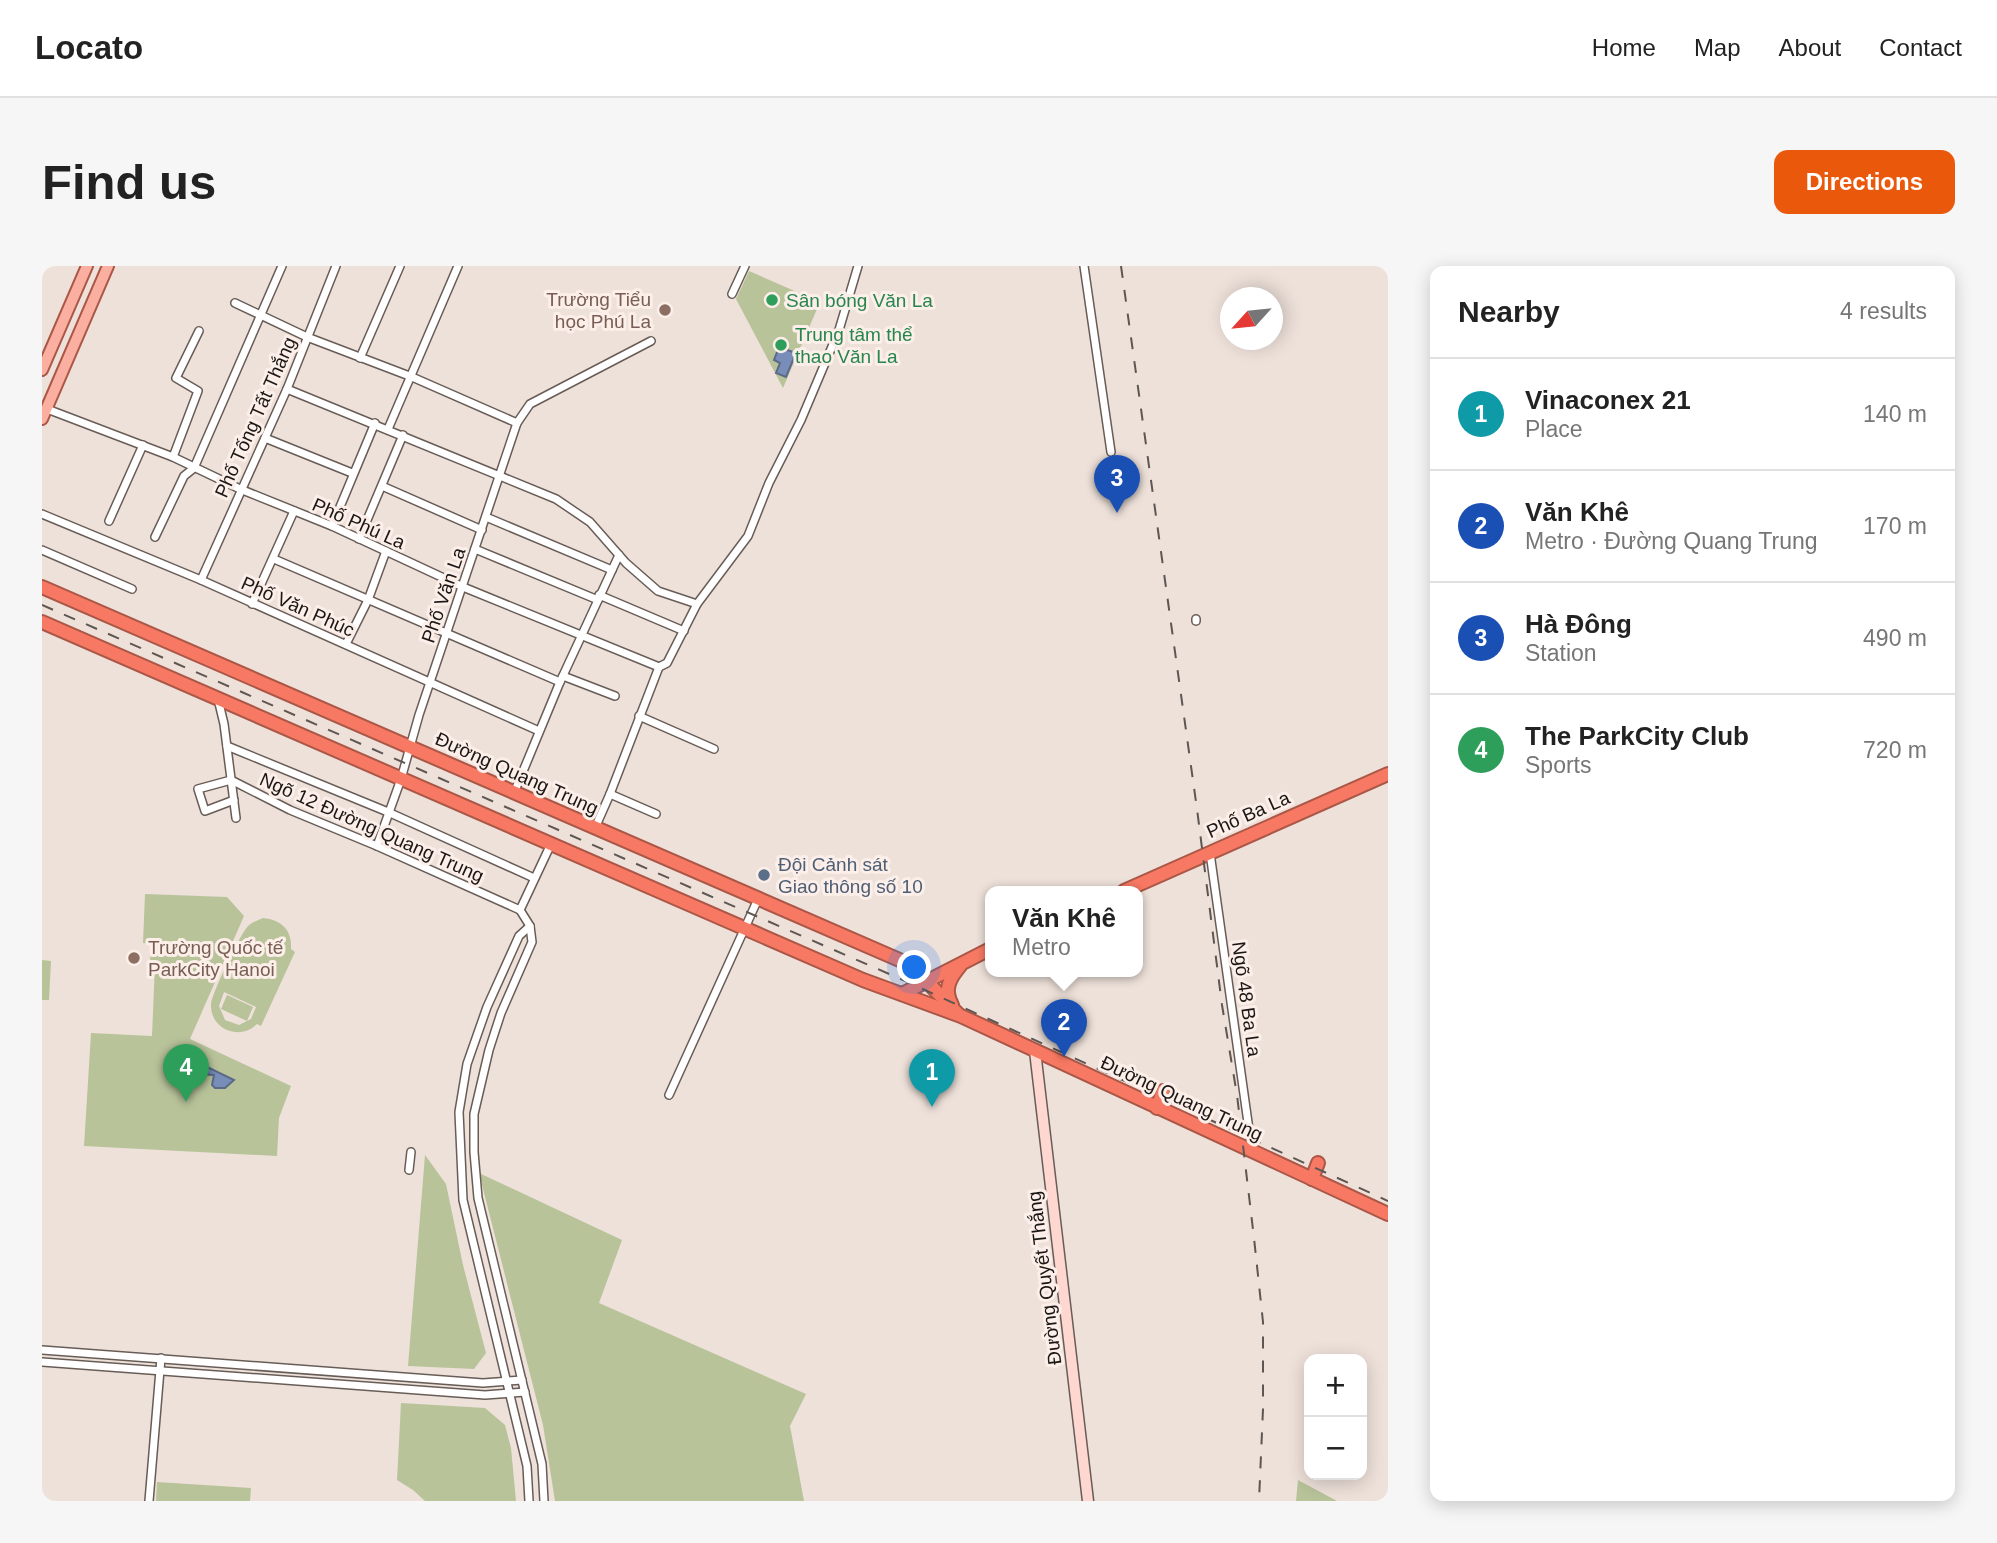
<!DOCTYPE html>
<html lang="en">
<head>
<meta charset="utf-8">
<style>
  :root { --surface:#fff; --page:#f6f6f6; --text:#222; --muted:#767676; --line:#e0e0e0; --accent:#ea580c }
  body { margin:0; font-family:Helvetica,sans-serif; background:var(--page); color:var(--text) }
  .controls { position:absolute; right:21px; bottom:21px; display:grid; overflow:hidden; border-radius:14px; box-shadow:0 4px 18px #0003 }
  .controls button { width:63px; height:63px; display:grid; place-items:center; padding:0; border:0; border-bottom:2px solid var(--line); background:var(--surface); color:var(--text); font:35px sans-serif }
  .compass { position:absolute; left:1178px; top:21px; width:63px; height:63px; border-radius:50%; background:var(--surface); box-shadow:0 4px 18px #0003; rotate:243deg }
  .you { position:absolute; left:873px; top:702px; width:24px; height:24px; margin:-18px; border:5px solid #fff; border-radius:50%; background:#1a73e8; box-shadow:0 0 0 10px #1a73e833 }
  .badge { display:grid; place-items:center; width:46px; height:46px; border-radius:50%; background:var(--accent); color:#fff; font-size:23px; font-weight:700 }
  .pin { position:absolute; translate:-50% -58px; filter:drop-shadow(0 2px 4px #0008) }
  .pin::after { content:''; position:absolute; top:37px; width:24px; height:21px; background:inherit; clip-path:polygon(0 0,100% 0,50% 100%) }
  .popup { position:absolute; left:943px; top:620px; width:158px; height:91px; box-sizing:border-box; display:grid; place-content:center; border-radius:14px; background:var(--surface); filter:drop-shadow(0 2px 5px #0005); font-size:23px; white-space:nowrap; color:var(--muted) }
  .popup b { font-size:26px; color:var(--text) }
  .popup::after { content:''; position:absolute; left:50%; top:100%; margin-left:-14px; border:14px solid transparent; border-top-color:var(--surface) }
  .list { margin:0; padding:0; list-style:none }
  h2 { display:flex; justify-content:space-between; align-items:center; height:91px; margin:0; padding:0 28px; font-size:30px }
  h2 small { font-size:23px; font-weight:400; color:var(--muted) }
  .list li { display:grid; grid-template-columns:46px 1fr auto; gap:21px; align-items:center; box-sizing:border-box; height:112px; padding:0 28px; border-top:2px solid var(--line) }
  .list b { display:block; font-size:26px; white-space:nowrap }
  .list p { margin:0; font-size:23px; white-space:nowrap; color:var(--muted) }
  .list em { font-size:23px; font-style:normal; color:var(--muted) }
  .map { position:relative; flex:none; width:1346px; height:1235px; overflow:hidden; border-radius:14px }
  header { display:flex; align-items:center; gap:42px; box-sizing:border-box; height:98px; padding:0 35px; background:var(--surface); border-bottom:2px solid var(--line) }
  header strong { font-size:33px }
  nav { display:flex; gap:38px; margin-inline-start:auto; font-size:24px }
  .intro { display:flex; align-items:center; justify-content:space-between; box-sizing:border-box; height:168px; padding:0 42px }
  h1 { margin:0; font-size:49px }
  .button { padding:18px 32px; border-radius:14px; background:var(--accent); color:#fff; font-size:24px; font-weight:700 }
  main { display:flex; gap:42px; padding:0 42px }
  aside { flex:1; background:var(--surface); border-radius:14px; box-shadow:0 4px 18px #0003 }
  .map>svg:first-child { display:block }
  .green { fill:#b8c39a; fill-rule:evenodd }
  .water { fill:#788eb9; stroke:#5c6a88; stroke-width:2 }
  .lines { fill:none; stroke-linecap:round; stroke-linejoin:round }
  .street-casing { stroke:#685c57; stroke-width:10 }
  .secondary-casing { stroke:#685c57; stroke-width:13 }
  .primary-casing { stroke:#ab5747; stroke-width:14 }
  .highway-casing { stroke:#ab5747; stroke-width:16 }
  .street { stroke:#fff; stroke-width:7 }
  .secondary { stroke:#fdd7d0; stroke-width:10 }
  .primary { stroke:#fbafa1; stroke-width:10 }
  .highway { stroke:#f87963; stroke-width:12 }
  .rail { stroke:#5d5652; stroke-width:2; stroke-dasharray:12 12; stroke-linecap:butt }
  .leisure-dot { fill:#2e9e5b; stroke:#fceee8; stroke-width:2.5 }
  .education-dot { fill:#8d6e63; stroke:#fceee8; stroke-width:2.5 }
  .service-dot { fill:#5c6f8a; stroke:#fceee8; stroke-width:2.5 }
  .labels { text-anchor:middle; stroke-width:6; stroke-linejoin:round; paint-order:stroke }
  .education-label { font-size:19px; fill:#785e54; stroke:#fceee8; text-anchor:end }
  .leisure-label { font-size:19px; fill:#27864d; stroke:#fceee8; text-anchor:start }
  .street-label { font-size:19px; fill:#1b1714; stroke:#fceee8 }
  .service-label { font-size:19px; fill:#4e5e75; stroke:#fceee8; text-anchor:start }
</style>
</head>
<body>
<header>
<strong>Locato</strong>
<nav><a>Home</a><a>Map</a><a>About</a><a>Contact</a></nav>
</header>
<div class="intro"><h1>Find us</h1><a class="button">Directions</a></div>
<main>
<div class="map">
<svg width="1346" height="1235" viewBox="0 0 1346 1235">
  <rect width="100%" height="100%" fill="#eee1da"/>
  <g class="green">
    <polygon points="707,5 778,36 741,122 694,33"/>
    <polygon points="103,628 185,631 202,650 148,773 249,820 237,852 235,890 42,880 49,767 110,770 113,698 108,698 109,678 101,677"/>
    <path d="M221,652C240,654 250,664 249,683L253,686L219,760L215,758C198,775 168,764 169,738C170,727 196,674 203,664C207,657 214,655 221,652ZM182,726L214,741L209,753L205,755L211,741L185,729L179,743L205,755L197,759L183,754L177,740Z"/>
    <polygon points="0,694 9,695 7,734 0,734"/>
    <polygon points="383,889 404,918 421,999 444,1087 432,1103 366,1100"/>
    <polygon points="437,907 580,974 557,1037 764,1128 748,1160 762,1235 513,1235 501,1159"/>
    <polygon points="359,1137 443,1142 463,1159 469,1182 474,1235 383,1235 371,1224 355,1214"/>
    <polygon points="1256,1214 1295,1235 1254,1235"/>
    <polygon points="115,1216 209,1222 208,1235 114,1235"/>
  </g>
  <g class="water">
    <polygon points="737,81 754,87 744,111 734,107 738,97 732,94"/>
    <polygon points="147,794 151,794 192,814 183,822 173,822 170,819 172,809 140,807"/>
  </g>
  <g class="lines">
    <defs>
      <g id="street">
        <polyline points="1042,0 1069,186"/>
        <polyline points="690,28 703,0"/>
        <polyline points="193,37 265,71 370,111 475,157"/>
        <polyline points="318,92 358,0"/>
        <polyline points="245,123 514,233 548,256 584,297 616,325 655,338"/>
        <polyline points="5,143 131,191 198,223 290,260 421,321 617,401"/>
        <polyline points="346,163 416,0"/>
        <polyline points="223,172 310,207"/>
        <polyline points="131,191 156,125 134,112 157,65"/>
        <polyline points="340,220 440,264"/>
        <polyline points="0,248 159,314 497,465"/>
        <polyline points="444,251 570,304"/>
        <polyline points="67,255 101,179"/>
        <polyline points="290,260 333,157"/>
        <polyline points="113,271 142,210 152,202 240,0"/>
        <polyline points="317,273 361,169"/>
        <polyline points="433,283 556,334"/>
        <polyline points="0,284 90,323"/>
        <polyline points="232,293 518,416"/>
        <polyline points="159,314 245,123 294,0"/>
        <polyline points="557,329 642,365"/>
        <polyline points="210,338 252,245"/>
        <polyline points="1154,353 1154,355"/>
        <polyline points="304,378 326,334 344,285"/>
        <polyline points="617,401 625,397 655,338 706,270 727,217 759,154 797,64 816,0"/>
        <polyline points="521,410 573,430"/>
        <polyline points="176,433 182,458 194,552"/>
        <polyline points="597,450 672,483"/>
        <polyline points="185,480 346,546 492,612"/>
        <polyline points="189,514 248,544 335,580 478,644 488,660 490,676 459,747 447,784 432,848 432,886 436,932 500,1198 502,1235"/>
        <polyline points="189,514 156,523 163,545 192,534"/>
        <polyline points="472,527 518,416 577,289"/>
        <polyline points="568,528 614,548"/>
        <polyline points="553,562 568,528 617,401"/>
        <polyline points="335,580 359,513 377,449 475,157 488,138 609,75"/>
        <polyline points="1168,587 1210,885"/>
        <polyline points="478,644 509,578"/>
        <polyline points="627,829 716,633"/>
        <polyline points="367,904 369,886"/>
        <polyline points="0,1084 441,1117 480,1114"/>
        <polyline points="0,1096 443,1129 483,1126"/>
        <polyline points="107,1235 119,1092"/>
        <polyline points="487,1235 485,1200 421,934 417,846 425,798 445,741 477,670 488,660"/>
      </g>
      <polyline id="secondary" points="993,785 1046,1235"/>
      <g id="primary">
        <polyline points="0,104 45,0"/>
        <polyline points="0,153 66,0"/>
      </g>
      <g id="highway">
        <polyline points="0,321 869,699 916,748"/>
        <polyline points="0,356 821,714 919,750 1346,948"/>
        <polyline points="1082,625 1346,508"/>
        <polyline points="860,728 948,683"/>
        <path d="M910,739C901,723 908,712 918,700"/>
        <polyline points="1115,842 1121,825"/>
        <polyline points="1270,913 1276,897"/>
      </g>
    </defs>
    <use href="#street" class="street-casing"/>
    <use href="#secondary" class="secondary-casing"/>
    <use href="#primary" class="primary-casing"/>
    <use href="#highway" class="highway-casing"/>
    <use href="#street" class="street"/>
    <use href="#secondary" class="secondary"/>
    <use href="#primary" class="primary"/>
    <use href="#highway" class="highway"/>
    <g class="rail">
      <polyline points="1079,0 1155,543 1180,739 1195,829 1212,972 1221,1056 1221,1143 1217,1235"/>
      <polyline points="0,339 861,714 1346,935"/>
    </g>
  </g>
  <g class="leisure-dot">
    <circle cx="730" cy="34" r="7"/>
    <circle cx="739" cy="79" r="7"/>
  </g>
  <g class="education-dot">
    <circle cx="623" cy="44" r="7"/>
    <circle cx="92" cy="692" r="7"/>
  </g>
  <circle class="service-dot" cx="722" cy="609" r="7"/>
  <g class="labels">
    <g class="education-label">
      <text x="609" y="40">Trường Tiểu<tspan x="609" dy="22">học Phú La</tspan></text>
      <text x="106" y="688" text-anchor="start">Trường Quốc tế<tspan x="106" dy="22">ParkCity Hanoi</tspan></text>
    </g>
    <g class="leisure-label">
      <text x="744" y="41">Sân bóng Văn La</text>
      <text x="753" y="75">Trung tâm thể<tspan x="753" dy="22">thao Văn La</tspan></text>
    </g>
    <g class="street-label">
      <text transform="translate(213 151) rotate(-66)" y="7">Phố Tống Tất Thắng</text>
      <text transform="translate(317 257) rotate(24)" y="7">Phố Phú La</text>
      <text transform="translate(401 329) rotate(-71)" y="7">Phố Văn La</text>
      <text transform="translate(256 340) rotate(24)" y="7">Phố Văn Phúc</text>
      <text transform="translate(475 507) rotate(24)" y="7">Đường Quang Trung</text>
      <text transform="translate(1206 548) rotate(-24)" y="7">Phố Ba La</text>
      <text transform="translate(330 561) rotate(24)" y="7">Ngõ 12 Đường Quang Trung</text>
      <text transform="translate(1205 733) rotate(82)" y="7">Ngõ 48 Ba La</text>
      <text transform="translate(1140 832) rotate(25)" y="7">Đường Quang Trung</text>
      <text transform="translate(1002 1012) rotate(-97)" y="7">Đường Quyết Thắng</text>
    </g>
    <g class="service-label">
      <text x="736" y="605">Đội Cảnh sát<tspan x="736" dy="22">Giao thông số 10</tspan></text>
    </g>
  </g>
</svg>
<div class="controls">
<button>+</button>
<button>−</button>
</div>
<svg class="compass" viewBox="-18 -18 36 36"><path d="M0-13l5 13h-10z" fill="#e53935"/><path d="M0 13l5-13h-10z" fill="#767676"/></svg>
<div class="you"></div>
<div class="pin badge" style="left:890px;top:841px;background:#0f9aa8">1</div>
<div class="pin badge" style="left:1022px;top:791px;background:#1a4fb4">2</div>
<div class="popup"><b>Văn Khê</b>Metro</div>
<div class="pin badge" style="left:1075px;top:247px;background:#1a4fb4">3</div>
<div class="pin badge" style="left:144px;top:836px;background:#2e9e5b">4</div>
</div>
<aside>
<h2>Nearby<small>4 results</small></h2>
<ul class="list">
<li><span class="badge" style="background:#0f9aa8">1</span><div><b>Vinaconex 21</b><p>Place</p></div><em>140 m</em></li>
<li><span class="badge" style="background:#1a4fb4">2</span><div><b>Văn Khê</b><p>Metro · Đường Quang Trung</p></div><em>170 m</em></li>
<li><span class="badge" style="background:#1a4fb4">3</span><div><b>Hà Đông</b><p>Station</p></div><em>490 m</em></li>
<li><span class="badge" style="background:#2e9e5b">4</span><div><b>The ParkCity Club</b><p>Sports</p></div><em>720 m</em></li>
</ul>
</aside>
</main>
</body>
</html>
